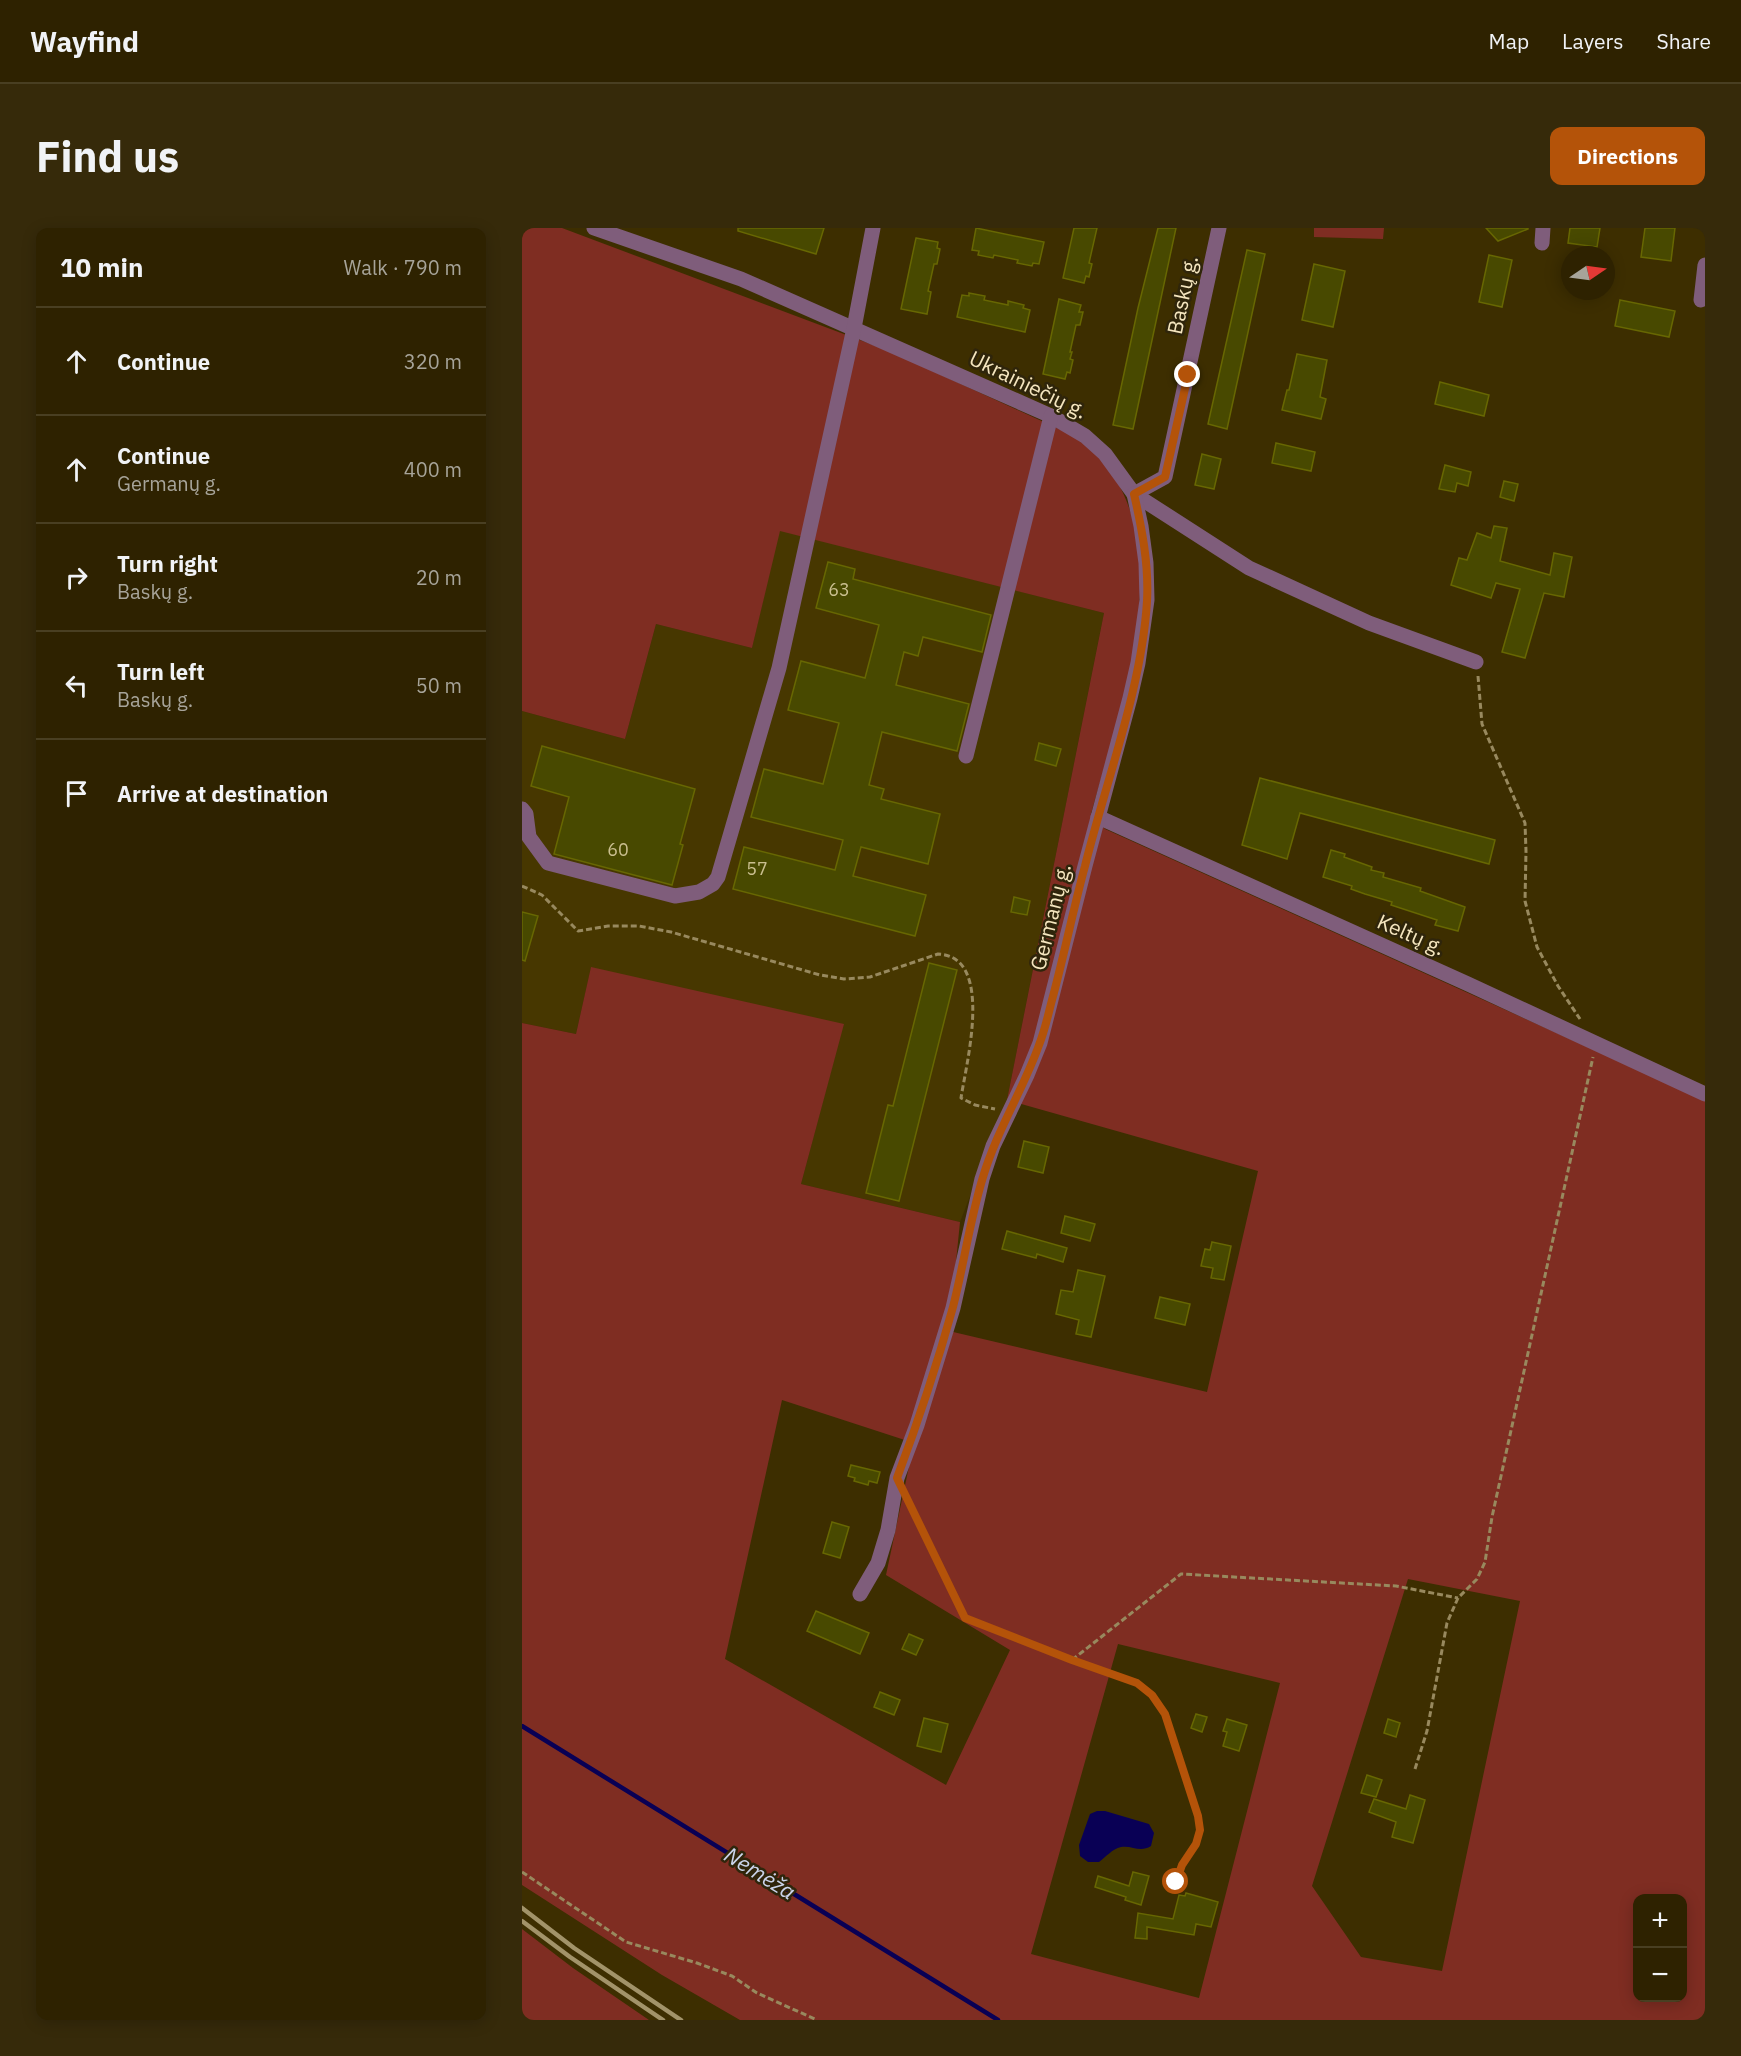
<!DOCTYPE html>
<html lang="en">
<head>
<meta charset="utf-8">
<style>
  :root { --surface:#2e2200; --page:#362a0a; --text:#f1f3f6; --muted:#a7a499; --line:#493f22; --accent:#b45309 }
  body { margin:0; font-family:"IBM Plex Sans",sans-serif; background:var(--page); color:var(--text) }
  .controls { position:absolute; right:18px; bottom:18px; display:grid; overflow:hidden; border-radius:12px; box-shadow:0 3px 15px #0003 }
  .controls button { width:54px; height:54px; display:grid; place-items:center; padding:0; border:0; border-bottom:2px solid var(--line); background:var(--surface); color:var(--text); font:30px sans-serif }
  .compass { position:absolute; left:1039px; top:18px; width:54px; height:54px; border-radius:50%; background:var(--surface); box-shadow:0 3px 15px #0003; rotate:77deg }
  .stop { position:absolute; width:18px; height:18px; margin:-14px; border:4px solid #b45309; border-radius:50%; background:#fff }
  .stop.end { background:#b45309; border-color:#fff; box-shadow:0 2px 6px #0008 }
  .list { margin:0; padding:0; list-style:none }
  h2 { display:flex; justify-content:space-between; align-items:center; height:78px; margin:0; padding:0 24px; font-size:26px }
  h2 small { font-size:20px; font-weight:400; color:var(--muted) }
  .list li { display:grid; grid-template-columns:39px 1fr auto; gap:18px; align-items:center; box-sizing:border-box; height:108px; padding:0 24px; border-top:2px solid var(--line) }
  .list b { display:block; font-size:22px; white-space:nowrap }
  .list p { margin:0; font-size:20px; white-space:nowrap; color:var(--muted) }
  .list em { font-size:20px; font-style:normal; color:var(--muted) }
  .icon { flex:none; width:33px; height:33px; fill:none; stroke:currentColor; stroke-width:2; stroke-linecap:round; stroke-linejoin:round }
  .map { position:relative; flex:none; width:1183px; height:1792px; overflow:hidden; border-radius:12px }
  header { display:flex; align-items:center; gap:36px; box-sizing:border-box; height:84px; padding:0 30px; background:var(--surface); border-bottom:2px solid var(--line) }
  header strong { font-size:28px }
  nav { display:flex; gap:33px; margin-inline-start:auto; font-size:21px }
  .intro { display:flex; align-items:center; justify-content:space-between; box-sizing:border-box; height:144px; padding:0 36px }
  h1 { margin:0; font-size:42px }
  .button { padding:15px 27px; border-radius:12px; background:var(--accent); color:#fff; font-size:21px; font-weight:700 }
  main { display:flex; gap:36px; padding:0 36px }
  aside { flex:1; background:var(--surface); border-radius:12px; box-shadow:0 3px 15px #0003 }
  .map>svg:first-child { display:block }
  .built { fill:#473700 }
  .green { fill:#7f2d22; fill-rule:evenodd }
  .water { fill:#090055 }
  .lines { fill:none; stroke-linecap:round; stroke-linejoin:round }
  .stream { stroke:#090055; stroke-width:4.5 }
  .building { fill:#484900; stroke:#676702; stroke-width:1.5 }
  .path { stroke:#98895e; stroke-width:3; stroke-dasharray:6 3; stroke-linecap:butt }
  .minor { stroke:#7f5d7b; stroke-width:15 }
  .rail { stroke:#a29369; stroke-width:4.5 }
  .route { stroke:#b45309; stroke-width:8 }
  .labels { text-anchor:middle; stroke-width:5; stroke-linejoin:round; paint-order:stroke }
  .number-label { font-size:18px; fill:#cabf8f }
  .street-label { font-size:21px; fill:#f5e6bf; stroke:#2f250b }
  .water-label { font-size:22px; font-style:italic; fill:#cbd4eb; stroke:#2f250b }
</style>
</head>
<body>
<header>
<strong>Wayfind</strong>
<nav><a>Map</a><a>Layers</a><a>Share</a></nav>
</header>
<div class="intro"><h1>Find us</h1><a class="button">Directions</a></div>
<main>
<aside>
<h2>10 min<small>Walk · 790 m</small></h2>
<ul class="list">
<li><svg class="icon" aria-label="ahead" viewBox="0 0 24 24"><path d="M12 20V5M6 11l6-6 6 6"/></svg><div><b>Continue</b></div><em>320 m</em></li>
<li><svg class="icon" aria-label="ahead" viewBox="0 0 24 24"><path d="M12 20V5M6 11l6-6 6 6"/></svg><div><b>Continue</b><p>Germanų g.</p></div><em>400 m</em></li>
<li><svg class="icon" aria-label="right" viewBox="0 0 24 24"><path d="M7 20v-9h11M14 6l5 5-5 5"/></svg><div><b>Turn right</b><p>Baskų g.</p></div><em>20 m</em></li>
<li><svg class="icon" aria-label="left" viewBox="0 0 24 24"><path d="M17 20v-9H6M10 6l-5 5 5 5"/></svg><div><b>Turn left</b><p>Baskų g.</p></div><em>50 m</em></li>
<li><svg class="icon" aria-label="arrive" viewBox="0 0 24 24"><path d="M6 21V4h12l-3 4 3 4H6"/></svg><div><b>Arrive at destination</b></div></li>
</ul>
</aside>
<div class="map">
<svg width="1183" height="1792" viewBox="0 0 1183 1792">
  <rect width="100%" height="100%" fill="#3d2e00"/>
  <polygon class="built" points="257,302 582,385 485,872 438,994 279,956 321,797 69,740 54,806 0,795 0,483 103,511 134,396 230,420"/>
  <g class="green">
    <path d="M0,0H40L367,123L548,206C556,212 566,218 573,225C662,314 597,483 569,586L583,601L1183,872V1792H218L140,1747L0,1657V795L54,806L69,739L322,796L279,956L438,994L427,1103L685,1164L736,943L485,872L582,385L258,303L230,420L134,396L103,511L0,483ZM260,1172L392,1215L364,1347L488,1422L424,1557L203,1431ZM886,1351L998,1373L920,1743L839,1729L790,1658ZM596,1416L758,1455L677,1770L509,1726ZM1116,1670H1160V1770H1116Z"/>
    <polygon points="792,0 862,0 861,11 792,9"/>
    <polygon points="0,1701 51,1740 127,1792 0,1792"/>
  </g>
  <path class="water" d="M575,1583H583L627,1596L632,1605L629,1618C618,1625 610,1617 599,1619C590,1621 584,1629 577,1634H566L558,1628L557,1617L568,1586Z"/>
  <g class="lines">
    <polyline class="stream" points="0,1498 476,1792"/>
  </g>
  <g class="building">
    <polygon points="216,0 302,0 294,26 216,3"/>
    <polygon points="454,0 522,14 517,36 511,35 510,38 495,35 496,32 472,27 471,30 456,27 457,23 450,22"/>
    <polygon points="552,0 575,0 567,35 570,36 567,49 564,48 562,55 541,50"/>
    <polygon points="636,0 654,0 611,201 591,197 616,80"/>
    <polygon points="964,0 1006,0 1006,1 976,13"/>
    <polygon points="1048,0 1078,0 1075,19 1046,15"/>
    <polygon points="1123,0 1153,0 1149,33 1119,29"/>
    <polygon points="394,10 416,14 415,20 418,21 415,36 412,36 406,63 409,64 405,86 379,81"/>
    <polygon points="725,22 743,26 705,201 686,196"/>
    <polygon points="967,27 990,32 980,79 957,74"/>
    <polygon points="792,36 823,43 811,99 780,92"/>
    <polygon points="447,65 463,68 462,72 486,77 486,73 502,77 501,80 508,82 503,104 435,89 440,67 447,68"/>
    <polygon points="537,71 559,77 557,84 561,84 558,97 554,97 548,124 550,124 548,131 551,132 548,145 545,144 543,151 521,146"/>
    <polygon points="1098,72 1153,83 1147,109 1093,98"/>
    <polygon points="775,126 805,132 798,169 804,171 799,191 760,182 765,162 767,162"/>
    <polygon points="918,154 967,167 962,188 913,176"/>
    <polygon points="754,215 793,224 789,243 750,235"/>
    <polygon points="680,226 699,231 692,261 673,257"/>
    <polygon points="923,237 949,244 946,258 935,255 933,264 917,261"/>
    <polygon points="982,253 996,256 992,273 978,269"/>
    <polygon points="972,298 985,300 978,333 1028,347 1032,325 1050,329 1042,369 1022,365 1003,430 980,424 998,361 974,355 969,370 929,357 937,330 945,332 955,305 969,310"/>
    <polygon points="306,334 333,341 331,351 469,387 460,424 401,409 396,428 382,424 374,457 447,476 435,523 360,504 347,557 362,561 359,571 418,586 406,636 339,619 331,648 404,667 393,708 211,661 222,619 313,642 321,612 229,589 242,541 301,556 317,495 266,482 279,433 343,450 357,397 294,380"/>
    <polygon points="517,515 539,521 534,538 513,532"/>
    <polygon points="20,518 173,561 158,616 161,617 150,657 32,626 47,569 9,558"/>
    <polygon points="738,550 973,612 967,636 778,585 765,631 720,617"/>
    <polygon points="809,622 823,626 822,629 850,639 849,642 862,645 861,649 899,660 898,663 943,679 936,703 913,697 915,692 869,677 870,674 843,666 829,661 830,658 801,649"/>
    <polygon points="492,669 508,673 505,687 489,684"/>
    <polygon points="0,684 16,688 3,733 0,732"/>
    <polygon points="407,735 435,742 377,973 344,965 366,877 371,878"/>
    <polygon points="502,913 527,919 521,945 496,939"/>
    <polygon points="543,988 573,996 568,1013 539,1005"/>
    <polygon points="485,1003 545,1020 541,1034 515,1026 514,1030 480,1021"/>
    <polygon points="690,1014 709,1018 702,1052 689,1050 691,1040 679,1038 683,1021 688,1022"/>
    <polygon points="556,1042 583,1048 569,1109 554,1106 557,1092 534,1086 539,1062 551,1064"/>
    <polygon points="638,1069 668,1076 663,1097 633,1090"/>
    <polygon points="329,1237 358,1244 355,1255 347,1253 346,1257 332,1253 333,1250 326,1248"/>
    <polygon points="310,1294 327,1299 318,1330 301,1325"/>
    <polygon points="294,1383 347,1405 338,1426 285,1403"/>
    <polygon points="387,1406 401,1412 394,1427 380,1421"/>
    <polygon points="358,1464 378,1472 372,1487 352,1479"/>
    <polygon points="674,1486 685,1489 680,1504 669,1500"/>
    <polygon points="402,1490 426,1496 419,1524 395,1518"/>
    <polygon points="705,1491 725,1497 717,1523 701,1518 705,1504 701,1503"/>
    <polygon points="866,1491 878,1495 874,1509 862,1505"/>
    <polygon points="845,1547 860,1552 854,1569 839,1565"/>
    <polygon points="888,1567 903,1572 891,1615 870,1609 874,1594 847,1584 852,1571 884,1581"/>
    <polygon points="611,1644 627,1648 619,1677 603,1672 604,1669 573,1659 576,1648 607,1658"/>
    <polygon points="664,1665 696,1674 689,1699 674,1696 672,1707 625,1699 625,1711 613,1710 616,1685 651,1691 657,1667 663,1668"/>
  </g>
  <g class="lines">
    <g class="path">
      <polyline points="956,448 960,496 1003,595 1004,623 1003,673 1015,719 1036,758 1058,791"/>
      <path d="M0,658L20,667L56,703L86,698H117L149,704L298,747L322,751L348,749L416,726C473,728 444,836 439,870L453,877L473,881"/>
      <polyline points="387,1273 443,1390 550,1432 615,1455 630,1467 643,1486 676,1588 678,1602 674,1615 660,1637 654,1654"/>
      <polyline points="550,1432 659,1346 874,1358 936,1370"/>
      <polyline points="893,1541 905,1503 925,1395 936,1370 955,1351 963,1334 970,1289 1071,829"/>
      <polyline points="0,1644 104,1714 175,1735 210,1748 235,1765 295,1792"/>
    </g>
    <g class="minor">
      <polyline points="72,0 219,51 529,188 563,208 583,226 612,266 727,340 847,395 954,434"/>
      <polyline points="1020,15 1021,0"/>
      <polyline points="1179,72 1183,37"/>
      <polyline points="612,266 643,249 697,0"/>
      <polyline points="444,528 529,188"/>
      <polyline points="0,581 4,586 7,609 26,635 153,668 177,664 191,656 196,649 257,440 332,100 351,0"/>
      <polyline points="576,589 946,756 1183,866"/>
      <polyline points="338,1366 356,1335 366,1302 375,1250 395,1197 431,1080 460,951 471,918 505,847 518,815 563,638 608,470 616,435 625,372 624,335 619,298 612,266"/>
    </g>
    <g class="rail">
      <polyline points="0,1680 52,1720 159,1792"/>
      <polyline points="0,1693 48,1729 141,1792"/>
    </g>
  </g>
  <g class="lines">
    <path class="route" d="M654,1654L660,1637L674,1616L678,1602L676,1588L643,1486L630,1467L615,1455L550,1432L443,1390L375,1250C396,1194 415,1137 431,1079C442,1036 448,991 461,949C475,902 501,862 517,817C523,802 526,787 530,772C542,728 551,682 563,638C584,553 620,459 625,373C627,337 620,301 612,266L643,249L666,147"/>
  </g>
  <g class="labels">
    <g class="number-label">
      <text x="317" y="368">63</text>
      <text x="96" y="628">60</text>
      <text x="235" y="647">57</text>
    </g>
    <g class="street-label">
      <text transform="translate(661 67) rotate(-78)" y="7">Baskų g.</text>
      <text transform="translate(506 157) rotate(26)" y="7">Ukrainiečių g.</text>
      <text transform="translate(529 689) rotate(-76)" y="7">Germanų g.</text>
      <text transform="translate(889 707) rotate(24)" y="7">Keltų g.</text>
    </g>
    <g class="water-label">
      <text transform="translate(238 1645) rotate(32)" y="8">Nemėža</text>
    </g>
  </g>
</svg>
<div class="controls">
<button>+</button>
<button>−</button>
</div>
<svg class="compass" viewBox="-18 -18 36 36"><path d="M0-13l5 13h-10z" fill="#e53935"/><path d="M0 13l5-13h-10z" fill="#a7a499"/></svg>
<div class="stop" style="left:654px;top:1654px"></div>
<div class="stop end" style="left:666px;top:147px"></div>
</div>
</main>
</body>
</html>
